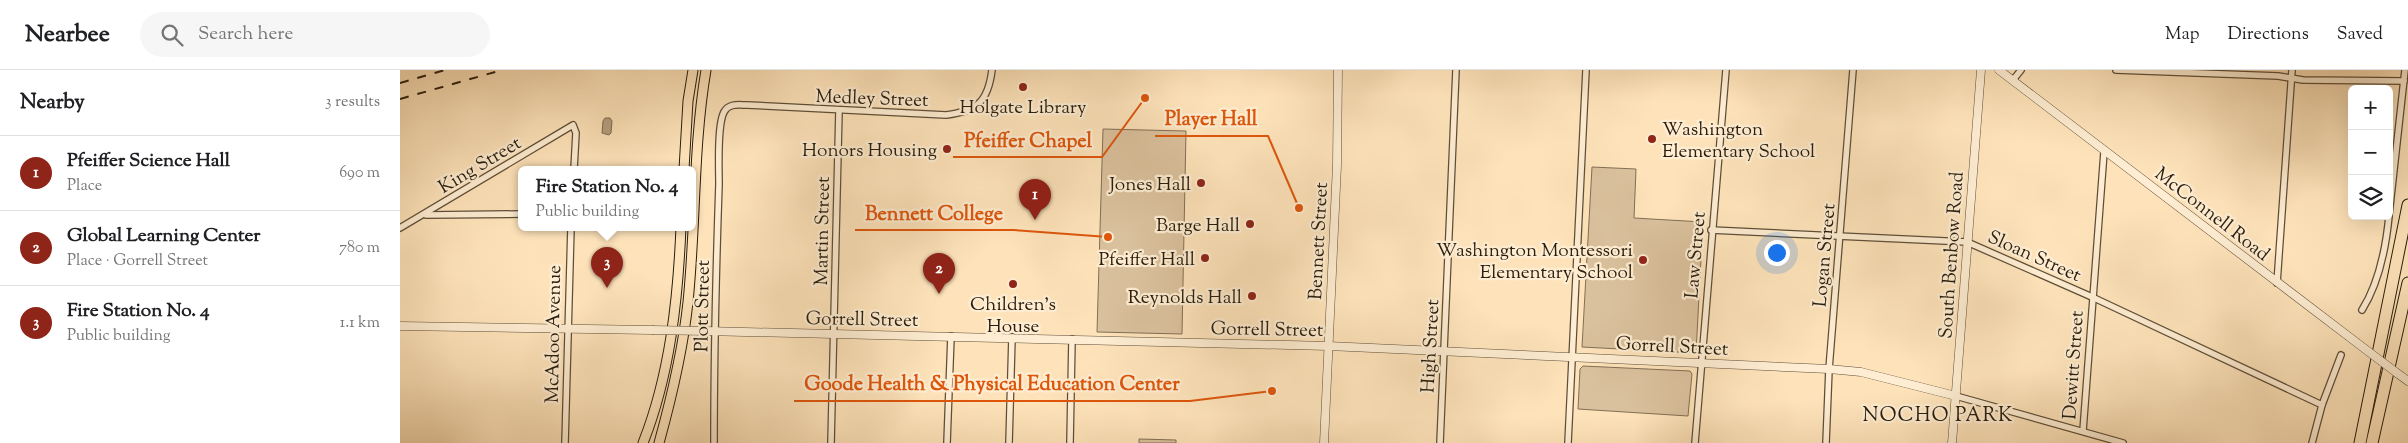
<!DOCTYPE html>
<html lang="en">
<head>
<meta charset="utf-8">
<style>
  :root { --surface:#fff; --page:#f6f6f6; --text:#202124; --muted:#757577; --line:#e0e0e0; --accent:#8f2418 }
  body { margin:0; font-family:"Sorts Mill Goudy",serif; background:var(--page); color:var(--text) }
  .controls { position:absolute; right:15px; top:15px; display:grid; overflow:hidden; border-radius:8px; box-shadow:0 5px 20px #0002 }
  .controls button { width:45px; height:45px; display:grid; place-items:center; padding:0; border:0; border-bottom:1px solid var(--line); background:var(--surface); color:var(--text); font:25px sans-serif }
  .you { position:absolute; left:1376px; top:182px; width:18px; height:18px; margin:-12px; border:4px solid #fff; border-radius:50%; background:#1a73e8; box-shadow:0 0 0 8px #1a73e833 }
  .badge { display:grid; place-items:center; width:32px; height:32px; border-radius:50%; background:var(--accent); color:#fff; font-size:16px; font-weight:700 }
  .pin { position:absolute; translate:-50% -41px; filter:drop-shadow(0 1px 2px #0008) }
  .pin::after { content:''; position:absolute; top:26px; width:18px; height:15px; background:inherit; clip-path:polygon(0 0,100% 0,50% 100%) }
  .popup { position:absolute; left:118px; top:96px; width:178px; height:65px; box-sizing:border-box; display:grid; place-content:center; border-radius:8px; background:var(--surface); filter:drop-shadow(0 1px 4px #0005); font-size:16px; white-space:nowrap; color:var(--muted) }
  .popup b { font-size:19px; color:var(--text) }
  .popup::after { content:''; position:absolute; left:50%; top:100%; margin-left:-10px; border:10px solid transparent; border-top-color:var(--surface) }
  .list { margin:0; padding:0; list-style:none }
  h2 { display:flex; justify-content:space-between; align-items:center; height:65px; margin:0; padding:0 20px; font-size:21px }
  h2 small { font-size:16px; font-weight:400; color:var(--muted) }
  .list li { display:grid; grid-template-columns:32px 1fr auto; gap:15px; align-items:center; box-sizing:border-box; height:75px; padding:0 20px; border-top:1px solid var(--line) }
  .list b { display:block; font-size:19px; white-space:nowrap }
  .list p { margin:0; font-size:16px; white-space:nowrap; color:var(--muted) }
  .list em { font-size:16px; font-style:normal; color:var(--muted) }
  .icon { flex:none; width:28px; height:28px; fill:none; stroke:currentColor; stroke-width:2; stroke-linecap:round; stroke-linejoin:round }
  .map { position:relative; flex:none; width:2008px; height:373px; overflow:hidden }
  header { display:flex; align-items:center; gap:30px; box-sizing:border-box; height:70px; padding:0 25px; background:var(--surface); border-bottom:1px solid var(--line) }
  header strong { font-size:24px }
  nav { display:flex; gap:28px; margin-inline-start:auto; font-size:18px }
  .search { width:350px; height:45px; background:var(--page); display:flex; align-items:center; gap:12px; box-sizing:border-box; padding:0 18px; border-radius:28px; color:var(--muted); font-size:19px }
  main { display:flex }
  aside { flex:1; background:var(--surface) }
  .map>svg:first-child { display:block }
  .green { fill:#dac19d; stroke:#826f55 }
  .water { fill:#b6a07f; stroke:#7e6c51 }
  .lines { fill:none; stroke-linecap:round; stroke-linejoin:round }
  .minor-casing { stroke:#5e4e38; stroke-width:8 }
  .tertiary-casing { stroke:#5e4e38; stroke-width:9 }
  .primary-casing { stroke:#291d0d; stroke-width:11 }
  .motorway-casing { stroke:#291d0d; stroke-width:13 }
  .minor { stroke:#feedd2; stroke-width:5.5 }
  .tertiary { stroke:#feedd2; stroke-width:8 }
  .primary { stroke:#fee3ba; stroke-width:9 }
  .motorway { stroke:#fee3ba; stroke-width:11 }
  .rail { stroke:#291d0d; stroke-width:2; stroke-dasharray:9 9; stroke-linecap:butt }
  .tertiary-bridge-casing { stroke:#5e4e38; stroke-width:9; stroke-linecap:butt }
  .tertiary-bridge { stroke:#feedd2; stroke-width:8 }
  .poi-dot { fill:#8f2418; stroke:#feedd2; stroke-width:2 }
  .labels { text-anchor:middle; stroke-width:4.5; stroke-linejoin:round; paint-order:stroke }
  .street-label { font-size:19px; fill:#291d0d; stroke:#feedd2 }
  .poi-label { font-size:19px; fill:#291d0d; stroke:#feedd2; text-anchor:end }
  .neighbourhood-label { font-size:20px; letter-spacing:1px; fill:#291d0d; stroke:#feedd2 }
  .leader { fill:none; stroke:#de560c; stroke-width:2 }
  .callout-dot { fill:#de560c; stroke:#feedd2; stroke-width:2 }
  .callout-label { font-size:20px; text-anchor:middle; font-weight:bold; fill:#de560c; stroke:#feedd2; stroke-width:4.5; stroke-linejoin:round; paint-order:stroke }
</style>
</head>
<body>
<header>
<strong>Nearbee</strong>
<div class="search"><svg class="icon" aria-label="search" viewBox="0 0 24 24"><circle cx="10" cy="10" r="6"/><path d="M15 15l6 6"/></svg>Search here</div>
<nav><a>Map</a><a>Directions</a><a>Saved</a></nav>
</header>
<main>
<aside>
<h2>Nearby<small>3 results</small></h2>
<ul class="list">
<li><span class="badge">1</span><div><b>Pfeiffer Science Hall</b><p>Place</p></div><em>690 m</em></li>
<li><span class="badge">2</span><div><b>Global Learning Center</b><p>Place · Gorrell Street</p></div><em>780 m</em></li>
<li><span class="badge">3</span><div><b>Fire Station No. 4</b><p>Public building</p></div><em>1.1 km</em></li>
</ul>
</aside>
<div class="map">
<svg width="2008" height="373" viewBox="0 0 2008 373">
  <rect width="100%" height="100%" fill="#fee3ba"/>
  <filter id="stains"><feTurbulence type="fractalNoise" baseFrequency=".004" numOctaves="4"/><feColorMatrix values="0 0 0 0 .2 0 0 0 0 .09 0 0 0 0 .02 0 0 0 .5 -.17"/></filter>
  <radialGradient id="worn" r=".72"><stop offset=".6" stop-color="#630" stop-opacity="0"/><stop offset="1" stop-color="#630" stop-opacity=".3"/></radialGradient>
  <g class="green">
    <polygon points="703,59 786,61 782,264 697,262"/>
    <polygon points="1192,97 1236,99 1234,148 1303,152 1296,283 1182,277"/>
    <polygon points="1183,296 1290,301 1292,304 1288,346 1178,339 1180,299"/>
    <polygon points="739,369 776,370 776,373 739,373"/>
  </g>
  <polygon class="water" points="205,48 210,48 212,51 211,63 209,65 202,63 203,51"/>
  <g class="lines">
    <defs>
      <g id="minor">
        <polyline points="1716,0 1878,6 1903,10 2004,11"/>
        <polyline points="1613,10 1621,0"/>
        <polyline points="26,145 122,144"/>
        <polyline points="1989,145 2005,0"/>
        <polyline points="0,158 173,55 176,63 174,99"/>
        <polyline points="1311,160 1567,172 1692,227 1922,335"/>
        <polyline points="1877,213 1892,0"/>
        <path d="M1962,240C1979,213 1986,177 1989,146"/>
        <polyline points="1556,326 1723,373"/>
        <polyline points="1683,361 1704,82"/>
        <polyline points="165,373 171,157"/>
        <path d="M314,373C314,287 316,201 319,114C319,99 317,55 324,42C329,33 338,35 347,35L546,45C577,41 588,32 592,0"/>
        <polyline points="431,373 439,40"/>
        <polyline points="547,373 551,266"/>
        <polyline points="609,373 612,267"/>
        <polyline points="670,373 672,269"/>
        <polyline points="1040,373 1056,0"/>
        <polyline points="1168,373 1186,0"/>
        <polyline points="1295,373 1326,0"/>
        <polyline points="1426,373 1429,299 1453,0"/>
        <polyline points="1912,373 1922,335 1941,285"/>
      </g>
      <g id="tertiary">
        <polyline points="1599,0 1969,282"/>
        <polyline points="0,256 252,260"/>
        <polyline points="305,261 928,276 1429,299 1461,302 1556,326"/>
        <polyline points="1997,303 2008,311"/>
        <polyline points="924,373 937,95 938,0"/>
        <polyline points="1552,373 1581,0"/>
      </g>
      <g id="primary">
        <polyline points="284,99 288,31 293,0"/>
        <path d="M243,373C270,305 278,229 281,157"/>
        <path d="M259,373C272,326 283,280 288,232C296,154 293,77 306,0"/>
      </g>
      <g id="motorway">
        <polyline points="1960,373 2008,135"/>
        <polyline points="1972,373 2008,213"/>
      </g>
    </defs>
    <use href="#minor" class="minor-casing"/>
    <use href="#tertiary" class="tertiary-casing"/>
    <use href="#primary" class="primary-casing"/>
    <use href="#motorway" class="motorway-casing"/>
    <use href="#minor" class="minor"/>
    <use href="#tertiary" class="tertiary"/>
    <use href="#primary" class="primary"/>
    <use href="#motorway" class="motorway"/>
    <g class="rail">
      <polyline points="0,13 45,0"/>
      <polyline points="0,29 102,0"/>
    </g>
    <defs>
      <g id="tertiary-bridge">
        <polyline points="252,260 305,261"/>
        <polyline points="1969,282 1997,303"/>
      </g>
    </defs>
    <use href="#tertiary-bridge" class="tertiary-bridge-casing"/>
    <use href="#tertiary-bridge" class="tertiary-bridge"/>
  </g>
  <g class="poi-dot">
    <circle cx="623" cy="17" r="5"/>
    <circle cx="1252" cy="69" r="5"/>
    <circle cx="547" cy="79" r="5"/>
    <circle cx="801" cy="113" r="5"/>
    <circle cx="850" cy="154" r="5"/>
    <circle cx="805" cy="188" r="5"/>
    <circle cx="1243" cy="190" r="5"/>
    <circle cx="613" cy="214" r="5"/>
    <circle cx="852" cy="226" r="5"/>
  </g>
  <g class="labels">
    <g class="street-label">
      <text transform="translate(472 27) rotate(2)" y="7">Medley Street</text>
      <text transform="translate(79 94) rotate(-31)" y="7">King Street</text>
      <text transform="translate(1813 143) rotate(38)" y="7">McConnell Road</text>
      <text transform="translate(421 161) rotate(-89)" y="7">Martin Street</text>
      <text transform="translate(917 171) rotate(-87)" y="7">Bennett Street</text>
      <text transform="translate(1294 185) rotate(-85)" y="7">Law Street</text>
      <text transform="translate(1423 185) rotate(-85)" y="7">Logan Street</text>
      <text transform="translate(1550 185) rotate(-86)" y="7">South Benbow Road</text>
      <text transform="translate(1635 185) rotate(24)" y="7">Sloan Street</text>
      <text transform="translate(301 236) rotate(-89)" y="7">Plott Street</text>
      <text transform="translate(462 248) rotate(1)" y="7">Gorrell Street</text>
      <text transform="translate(867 258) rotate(1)" y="7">Gorrell Street</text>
      <text transform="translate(152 264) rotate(-89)" y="7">McAdoo Avenue</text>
      <text transform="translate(1272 275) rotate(3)" y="7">Gorrell Street</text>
      <text transform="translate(1029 276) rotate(-87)" y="7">High Street</text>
      <text transform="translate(1672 295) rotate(-86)" y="7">Dewitt Street</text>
    </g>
    <g class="poi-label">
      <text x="623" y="43" text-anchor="middle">Holgate Library</text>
      <text x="1262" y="65" text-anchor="start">Washington<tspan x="1262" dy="22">Elementary School</tspan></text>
      <text x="537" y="86">Honors Housing</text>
      <text x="791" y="120">Jones Hall</text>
      <text x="840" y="161">Barge Hall</text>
      <text x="1233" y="186">Washington Montessori<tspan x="1233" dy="22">Elementary School</tspan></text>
      <text x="795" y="195">Pfeiffer Hall</text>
      <text x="842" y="233">Reynolds Hall</text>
      <text x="613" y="240" text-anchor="middle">Children's<tspan x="613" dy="22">House</tspan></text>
    </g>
    <g class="neighbourhood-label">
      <text x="1538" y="351">NOCHO PARK</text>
    </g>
  </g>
  <path class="leader" d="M899 138L868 66H755M745 28L702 87H553M708 167L613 160H455M872 321L790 331H394"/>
  <g class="callout-dot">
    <circle cx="899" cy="138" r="5"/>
    <circle cx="745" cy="28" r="5"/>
    <circle cx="708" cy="167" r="5"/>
    <circle cx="872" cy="321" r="5"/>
  </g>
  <g class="callout-label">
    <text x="811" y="55">Player Hall</text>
    <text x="628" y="77">Pfeiffer Chapel</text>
    <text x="534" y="150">Bennett College</text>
    <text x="592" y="320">Goode Health &amp; Physical Education Center</text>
  </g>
  <rect width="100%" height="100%" filter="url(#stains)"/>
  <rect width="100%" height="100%" fill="url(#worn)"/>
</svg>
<div class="controls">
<button>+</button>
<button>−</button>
<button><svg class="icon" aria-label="layers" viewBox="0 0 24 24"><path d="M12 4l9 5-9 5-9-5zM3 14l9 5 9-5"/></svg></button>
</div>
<div class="you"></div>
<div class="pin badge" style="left:635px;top:150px">1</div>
<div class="pin badge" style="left:539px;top:224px">2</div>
<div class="pin badge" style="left:207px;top:218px">3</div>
<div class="popup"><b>Fire Station No. 4</b>Public building</div>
</div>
</main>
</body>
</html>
